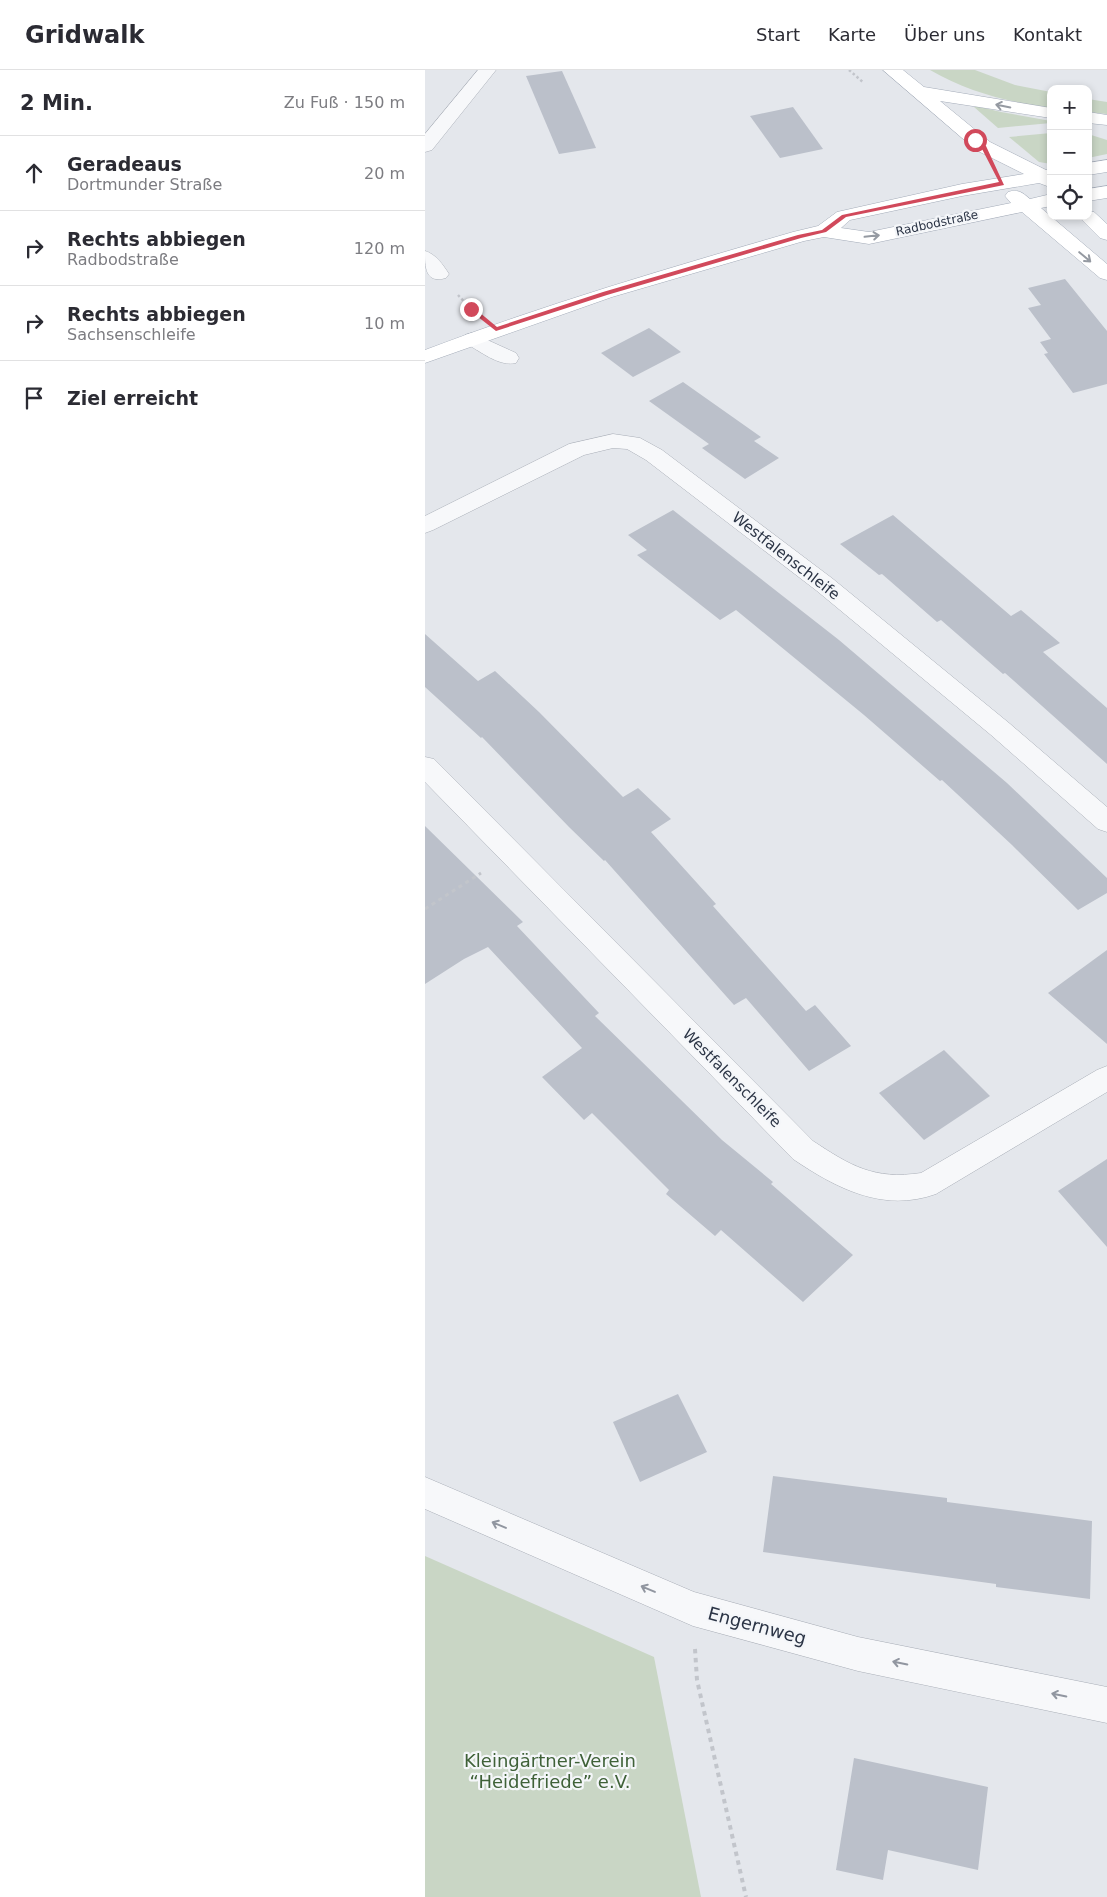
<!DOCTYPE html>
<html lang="de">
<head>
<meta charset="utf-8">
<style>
  :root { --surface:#fff; --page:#f2f2f3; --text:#2b2b33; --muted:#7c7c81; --line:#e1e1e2 }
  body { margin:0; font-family:"DejaVu Sans",sans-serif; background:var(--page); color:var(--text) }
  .controls { position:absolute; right:15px; top:15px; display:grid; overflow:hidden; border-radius:10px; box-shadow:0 2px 8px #0003 }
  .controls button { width:45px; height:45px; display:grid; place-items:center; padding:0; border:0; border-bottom:1px solid var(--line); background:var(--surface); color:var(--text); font:25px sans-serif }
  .stop { position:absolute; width:15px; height:15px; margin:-11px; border:4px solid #d1495b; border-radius:50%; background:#fff }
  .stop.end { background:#d1495b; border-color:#fff; box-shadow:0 1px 5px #0008 }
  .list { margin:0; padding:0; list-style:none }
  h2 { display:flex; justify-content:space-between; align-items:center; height:65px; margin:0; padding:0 20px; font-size:21px }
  h2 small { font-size:16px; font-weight:400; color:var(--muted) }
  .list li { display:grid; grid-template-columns:32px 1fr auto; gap:15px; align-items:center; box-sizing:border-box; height:75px; padding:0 20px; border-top:1px solid var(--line) }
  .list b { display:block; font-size:19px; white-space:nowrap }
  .list p { margin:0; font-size:16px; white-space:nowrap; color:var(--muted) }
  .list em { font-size:16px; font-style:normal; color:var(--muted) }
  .icon { flex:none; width:28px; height:28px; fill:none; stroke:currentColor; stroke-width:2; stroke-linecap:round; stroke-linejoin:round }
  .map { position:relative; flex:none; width:682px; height:1827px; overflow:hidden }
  header { display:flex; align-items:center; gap:30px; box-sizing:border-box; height:70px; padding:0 25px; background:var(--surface); border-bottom:1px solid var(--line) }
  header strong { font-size:24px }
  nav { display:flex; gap:28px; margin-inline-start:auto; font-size:18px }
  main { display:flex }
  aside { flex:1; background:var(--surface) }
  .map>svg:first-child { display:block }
  .green { fill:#c9d6c5 }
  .building { fill:#bbc0ca }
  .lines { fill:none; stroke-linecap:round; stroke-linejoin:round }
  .minor-casing { stroke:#a9aeb7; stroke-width:1 }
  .major-casing { stroke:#a3abb8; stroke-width:1 }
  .path-far2 { stroke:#c2c5cb; stroke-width:2.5; stroke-dasharray:2.5 2.5; stroke-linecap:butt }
  .path-far1 { stroke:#c2c5cb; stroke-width:3; stroke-dasharray:4 4; stroke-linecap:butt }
  .path { stroke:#c2c5cb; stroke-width:4; stroke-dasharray:4.5 4.5; stroke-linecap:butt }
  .minor { fill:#f7f8fa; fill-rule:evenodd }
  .major { fill:#fff; fill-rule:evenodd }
  .oneway { stroke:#959aa2 }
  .oneway2 { stroke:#9196a0 }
  .route { fill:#d1495b }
  .labels { text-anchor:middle; stroke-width:4.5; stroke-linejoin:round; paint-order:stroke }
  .far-street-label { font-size:12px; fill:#2b3445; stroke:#f4f6f9 }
  .street-label { font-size:15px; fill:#2b3445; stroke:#f4f6f9 }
  .near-street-label { font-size:18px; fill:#2b3445; stroke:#f4f6f9 }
  .near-park-label { font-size:18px; fill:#3f6138; stroke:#f4f6f9 }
</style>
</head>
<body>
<header>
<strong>Gridwalk</strong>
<nav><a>Start</a><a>Karte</a><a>Über uns</a><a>Kontakt</a></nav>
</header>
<main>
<aside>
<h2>2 Min.<small>Zu Fuß · 150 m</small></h2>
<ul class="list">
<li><svg class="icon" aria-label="ahead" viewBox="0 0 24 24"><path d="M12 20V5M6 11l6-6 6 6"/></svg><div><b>Geradeaus</b><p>Dortmunder Straße</p></div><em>20 m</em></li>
<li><svg class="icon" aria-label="right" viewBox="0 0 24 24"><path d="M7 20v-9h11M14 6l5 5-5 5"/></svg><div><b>Rechts abbiegen</b><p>Radbodstraße</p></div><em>120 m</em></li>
<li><svg class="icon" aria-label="right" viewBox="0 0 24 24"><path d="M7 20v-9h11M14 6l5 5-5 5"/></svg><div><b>Rechts abbiegen</b><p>Sachsenschleife</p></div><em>10 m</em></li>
<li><svg class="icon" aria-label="arrive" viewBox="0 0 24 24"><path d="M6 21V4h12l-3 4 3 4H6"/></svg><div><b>Ziel erreicht</b></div></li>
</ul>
</aside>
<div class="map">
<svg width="682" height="1827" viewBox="0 0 682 1827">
  <rect width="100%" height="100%" fill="#e4e7ec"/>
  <g class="green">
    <path d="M505,0H550L590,15L626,22V38C583,32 543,22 505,0Z"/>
    <polygon points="663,29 682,32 682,44 663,42"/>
    <polygon points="551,36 576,42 626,51 626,53 573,58 549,37"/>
    <polygon points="626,63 626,94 614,92 584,67"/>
    <polygon points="663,64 682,70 682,84 663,88"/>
    <polygon points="0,1486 229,1587 276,1827 0,1827"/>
  </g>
  <g class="building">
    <polygon points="137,1 154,39 171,78 134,84 101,6"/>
    <polygon points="368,37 398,79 355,88 325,46"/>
    <polygon points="640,209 682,261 682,314 648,323 619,284 623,283 615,272 626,269 603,238 616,235 603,218"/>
    <polygon points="224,258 256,282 208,307 176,283"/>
    <polygon points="258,312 336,367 329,371 354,388 320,409 277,378 284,374 224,331"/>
    <polygon points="248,440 414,570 582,713 682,808 682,823 653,840 587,775 517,710 515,711 439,645 311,540 295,550 212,485 222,480 203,465"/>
    <polygon points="468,445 586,546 596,540 635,573 618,582 682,638 682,694 580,603 578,604 516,550 512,552 457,504 454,505 415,474"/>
    <polygon points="0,564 53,611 70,601 114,642 198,727 213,718 246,749 226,762 291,834 288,836 381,941 390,935 426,976 384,1001 321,928 309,935 180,790 179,791 144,757 57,667 56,668 0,617"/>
    <polygon points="0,756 98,852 92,856 174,943 170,946 297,1070 348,1112 346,1114 428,1185 378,1232 296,1160 290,1166 241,1124 244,1120 167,1043 159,1050 117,1007 157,978 63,877 39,889 0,914"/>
    <polygon points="682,880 682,974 623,923"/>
    <polygon points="519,980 565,1026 499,1070 454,1023"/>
    <polygon points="682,1089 682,1177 633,1121"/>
    <polygon points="253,1324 282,1382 215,1412 188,1352"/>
    <polygon points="348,1406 522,1428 522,1432 667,1451 665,1529 571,1517 571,1514 338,1482"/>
    <polygon points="429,1688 563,1717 553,1800 463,1780 458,1810 411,1800"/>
  </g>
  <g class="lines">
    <defs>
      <g id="minor">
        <polygon points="53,0 71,0 7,80 0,82 0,64"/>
        <path d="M0,181C11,184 18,195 24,204L21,208C0,214 0,197 0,181Z"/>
        <path d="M47,263L91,283L94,288L91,293C74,297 55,281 40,273L37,269L40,265Z"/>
        <polygon points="188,364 215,368 237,380 408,509 584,653 682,737 682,762 673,759 566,665 392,521 221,390 202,379 188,378 159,385 8,460 0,463 0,446 144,374"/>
        <path d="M0,687L9,689L388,1071C426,1096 449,1110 496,1103L672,1000L682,996V1022L511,1124C458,1143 411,1118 368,1089L0,712Z"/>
        <polygon points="0,1407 269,1522 433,1567 682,1617 682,1653 433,1601 268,1556 0,1439"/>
      </g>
      <g id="major">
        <path d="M458,0H478L499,17L626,38V48L515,31L565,72L621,100L626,99V115L622,116L614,113L537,126L425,150L416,158L444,162L586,133L580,126L583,122C593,119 597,122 605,129L626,124V136L616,138L682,194V210L675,208L597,142L444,174L399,167L379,171L187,227L0,293V280C121,234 244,198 368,162L393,156L412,142L537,114L599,104L551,80Z"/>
        <polygon points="663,42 682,45 682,55 663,53"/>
        <polygon points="682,90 682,102 663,105 663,93"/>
        <polygon points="682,116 682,128 663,131 663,119"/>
        <polygon points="663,141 669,142 682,154 682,170 675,168 653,146 663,146"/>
      </g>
    </defs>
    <use href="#minor" class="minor-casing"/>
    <use href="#major" class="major-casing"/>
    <g class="path-far2">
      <polyline points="424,0 439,13"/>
      <polyline points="33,225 46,239"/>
    </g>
    <polyline class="path-far1" points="0,839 56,803"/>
    <polyline class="path" points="270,1579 272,1610 321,1827"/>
    <use href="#minor" class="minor"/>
    <use href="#major" class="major"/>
  </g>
  <defs><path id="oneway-shaft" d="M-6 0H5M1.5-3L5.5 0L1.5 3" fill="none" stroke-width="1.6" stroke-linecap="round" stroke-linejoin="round" transform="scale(1.25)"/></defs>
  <g class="oneway">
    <use href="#oneway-shaft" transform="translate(578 36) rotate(-169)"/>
    <use href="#oneway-shaft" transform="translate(447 166) rotate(-6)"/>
    <use href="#oneway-shaft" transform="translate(660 187) rotate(40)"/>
  </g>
  <g class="oneway2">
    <use href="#oneway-shaft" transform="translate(74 1455) rotate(-157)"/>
    <use href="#oneway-shaft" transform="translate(223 1519) rotate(-157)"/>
    <use href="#oneway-shaft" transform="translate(475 1593) rotate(-168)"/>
    <use href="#oneway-shaft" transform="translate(634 1625) rotate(-168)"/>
  </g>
  <polygon class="route" points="548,68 552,68 561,76 579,115 421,147 401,162 376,168 182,225 71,261 43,239 48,237 72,257 178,222 373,165 397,160 417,145 574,112 556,77 548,71"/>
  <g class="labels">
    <g class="far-street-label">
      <text transform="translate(512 153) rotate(-12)" y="4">Radbodstraße</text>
    </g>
    <g class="street-label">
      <text transform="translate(361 486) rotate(38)" y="5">Westfalenschleife</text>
      <text transform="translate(307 1008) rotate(45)" y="5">Westfalenschleife</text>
    </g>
    <g class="near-street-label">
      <text transform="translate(332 1556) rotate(15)" y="6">Engernweg</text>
    </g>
    <g class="near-park-label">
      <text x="125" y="1697">Kleingärtner-Verein<tspan x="125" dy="21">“Heidefriede” e.V.</tspan></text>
    </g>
  </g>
</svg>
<div class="controls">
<button>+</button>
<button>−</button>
<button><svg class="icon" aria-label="locate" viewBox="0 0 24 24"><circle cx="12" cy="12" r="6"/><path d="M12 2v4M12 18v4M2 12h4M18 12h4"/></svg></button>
</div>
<div class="stop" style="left:550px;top:70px"></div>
<div class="stop end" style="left:46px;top:239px"></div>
</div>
</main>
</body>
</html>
